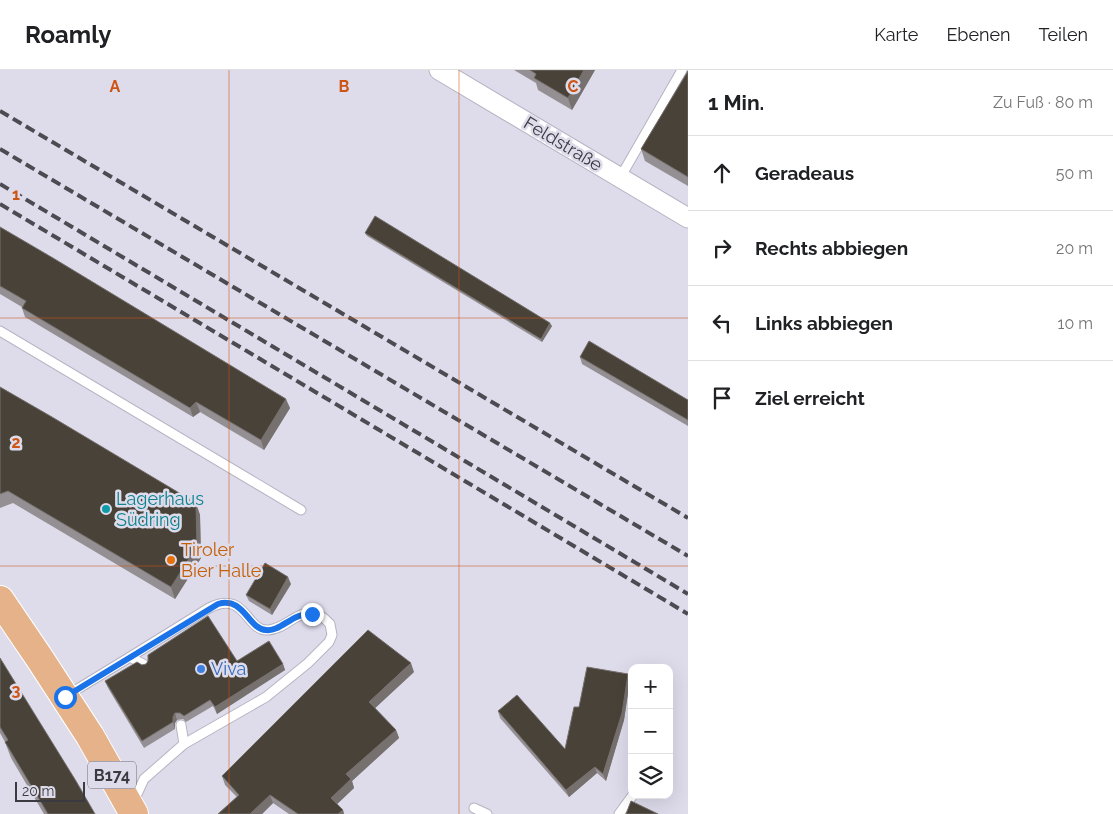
<!DOCTYPE html>
<html lang="de">
<head>
<meta charset="utf-8">
<style>
  :root { --surface:#fff; --page:#f2f2f2; --text:#202124; --muted:#757577; --line:#e0e0e0 }
  body { margin:0; font-family:Raleway,sans-serif; background:var(--page); color:var(--text) }
  .controls { position:absolute; right:15px; bottom:15px; display:grid; overflow:hidden; border-radius:10px; box-shadow:0 5px 20px #0002 }
  .controls button { width:45px; height:45px; display:grid; place-items:center; padding:0; border:0; border-bottom:1px solid var(--line); background:var(--surface); color:var(--text); font:25px sans-serif }
  .scale { position:absolute; left:15px; bottom:12px; width:70px; box-sizing:border-box; padding-left:5px; border:2px solid #3b3a40; border-top:0; font-size:14px; line-height:18px; white-space:nowrap; color:#3b3a40; -webkit-text-stroke:4px #dedceb; paint-order:stroke }
  .stop { position:absolute; width:15px; height:15px; margin:-11px; border:4px solid #1a73e8; border-radius:50%; background:#fff }
  .stop.end { background:#1a73e8; border-color:#fff; box-shadow:0 1px 5px #0008 }
  .list { margin:0; padding:0; list-style:none }
  h2 { display:flex; justify-content:space-between; align-items:center; height:65px; margin:0; padding:0 20px; font-size:21px }
  h2 small { font-size:16px; font-weight:400; color:var(--muted) }
  .list li { display:grid; grid-template-columns:32px 1fr auto; gap:15px; align-items:center; box-sizing:border-box; height:75px; padding:0 20px; border-top:1px solid var(--line) }
  .list b { display:block; font-size:19px; white-space:nowrap }
  .list em { font-size:16px; font-style:normal; color:var(--muted) }
  .icon { flex:none; width:28px; height:28px; fill:none; stroke:currentColor; stroke-width:2; stroke-linecap:round; stroke-linejoin:round }
  .map { position:relative; flex:none; width:688px; height:744px; overflow:hidden }
  header { display:flex; align-items:center; gap:30px; box-sizing:border-box; height:70px; padding:0 25px; background:var(--surface); border-bottom:1px solid var(--line) }
  header strong { font-size:24px }
  nav { display:flex; gap:28px; margin-inline-start:auto; font-size:18px }
  main { display:flex }
  aside { flex:1; background:var(--surface) }
  .map>svg:first-child { display:block }
  .lines { fill:none; stroke-linecap:round; stroke-linejoin:round }
  .lane-casing { stroke:#b6b4c2; stroke-width:11 }
  .street-casing { stroke:#b6b4c2; stroke-width:21 }
  .primary-casing { stroke:#fff; stroke-width:30 }
  .lane { stroke:#fff; stroke-width:9 }
  .street { stroke:#fff; stroke-width:19 }
  .primary { stroke:#e5b28a; stroke-width:28 }
  .rail { stroke:#4c4b52; stroke-width:4; stroke-dasharray:10 5; stroke-linecap:butt }
  .wall { fill:#948f92 }
  .shaded-wall { fill:#76706e }
  .building { fill:#494238; stroke:#76706e }
  .route { stroke:#1a73e8; stroke-width:6 }
  .grid { fill:none; stroke:#ce5414; stroke-width:1; stroke-opacity:0.55 }
  .culture-dot { fill:#0f9aa8; stroke:#dedceb; stroke-width:2 }
  .food-dot { fill:#e8710a; stroke:#dedceb; stroke-width:2 }
  .shop-dot { fill:#3f7fe0; stroke:#dedceb; stroke-width:2 }
  .labels { text-anchor:middle; stroke-width:5; stroke-linejoin:round; paint-order:stroke }
  .shield { fill:#dedceb; stroke:#6c6b73; stroke-width:1 }
  .shield-label { font-size:16px; font-weight:bold; fill:#3b3a40 }
  .street-label { font-size:18px; fill:#3b3a40; stroke:#dedceb }
  .culture-label { font-size:18px; fill:#0d838f; stroke:#dedceb; text-anchor:start }
  .food-label { font-size:18px; fill:#c56008; stroke:#dedceb; text-anchor:start }
  .shop-label { font-size:18px; fill:#366cbe; stroke:#dedceb; text-anchor:start }
  .grid-label { font-size:16px; text-anchor:middle; font-weight:bold; fill:#ce5414; stroke:#dedceb; stroke-width:5; stroke-linejoin:round; paint-order:stroke }
</style>
</head>
<body>
<header>
<strong>Roamly</strong>
<nav><a>Karte</a><a>Ebenen</a><a>Teilen</a></nav>
</header>
<main>
<div class="map">
<svg width="688" height="744" viewBox="0 0 688 744">
  <rect width="100%" height="100%" fill="#dedceb"/>
  <g class="lines">
    <defs>
      <g id="lane">
        <polyline points="620,108 682,0"/>
        <polyline points="0,261 301,440"/>
        <path d="M130,587L209,538C246,519 246,562 268,560C291,559 305,526 330,554L332,565L329,572L308,593L266,627L184,674"/>
        <polyline points="66,626 130,587 145,595"/>
        <polyline points="133,733 144,709 184,674 181,655"/>
        <polyline points="474,738 487,744"/>
        <polyline points="619,744 633,725"/>
      </g>
      <polyline id="street" points="439,0 688,148"/>
      <polyline id="primary" points="0,530 40,589 90,666 134,744"/>
    </defs>
    <use href="#lane" class="lane-casing"/>
    <use href="#street" class="street-casing"/>
    <use href="#primary" class="primary-casing"/>
    <use href="#lane" class="lane"/>
    <use href="#street" class="street"/>
    <use href="#primary" class="primary"/>
    <g class="rail">
      <polyline points="0,41 688,448"/>
      <polyline points="0,79 688,486"/>
      <polyline points="0,114 688,524"/>
      <polyline points="0,134 688,544"/>
    </g>
  </g>
  <g class="wall">
    <polygon points="514,0 595,0 572,40 538,20 536,13"/>
    <polygon points="688,1 688,116 645,91 641,79"/>
    <polygon points="0,157 290,338 264,380 200,342 193,347 25,247 22,238 22,237 0,224"/>
    <polygon points="365,163 552,256 542,272 367,166"/>
    <polygon points="580,287 688,330 688,356 582,294"/>
    <polygon points="0,317 196,433 200,445 201,488 175,529 13,433 0,438"/>
    <polygon points="291,514 272,545 249,531 246,525"/>
    <polygon points="0,588 95,744 44,744 11,688 5,672 0,663"/>
    <polygon points="237,591 283,594 285,600 217,644 213,636 186,652 183,649 177,650 175,653 175,659 144,678 108,618 105,611 142,595"/>
    <polygon points="414,602 375,638 396,660 399,668 352,711 354,718 337,734 343,740 344,744 289,744 273,733 262,744 218,744 237,727 225,715 222,706"/>
    <polygon points="630,610 624,650 606,711 597,703 569,727 500,648 498,641 565,679 579,637"/>
  </g>
  <g class="shaded-wall">
    <polygon points="584,0 595,0 572,40 568,28"/>
    <polygon points="550,253 552,256 542,272 541,269"/>
    <polygon points="286,329 290,338 264,380 261,370"/>
    <polygon points="196,332 200,342 193,347 190,338"/>
    <polygon points="196,433 200,445 201,488 175,529 171,517"/>
    <polygon points="288,507 291,514 272,545 270,539"/>
    <polygon points="411,593 414,602 372,641 369,632"/>
    <polygon points="283,594 285,600 217,644 215,637"/>
    <polygon points="628,604 630,610 624,650 606,711 603,704"/>
    <polygon points="175,643 177,650 175,653 175,659 173,652 173,647"/>
    <polygon points="396,660 399,668 352,711 354,718 334,737 331,728 346,704"/>
    <polygon points="595,697 597,703 569,727 566,720"/>
    <polygon points="270,725 273,733 262,744 250,744"/>
    <polygon points="343,740 344,744 338,744"/>
  </g>
  <g class="building">
    <polygon points="530,0 584,0 568,28 534,8 536,4"/>
    <polygon points="688,1 688,107 641,79"/>
    <polygon points="375,146 550,253 541,269 365,163"/>
    <polygon points="0,157 53,188 286,329 261,370 196,332 190,338 22,238 26,231 0,216"/>
    <polygon points="589,271 688,330 688,350 580,287"/>
    <polygon points="0,317 52,347 196,433 197,476 171,517 8,421 0,424"/>
    <polygon points="265,493 288,507 270,539 246,525"/>
    <polygon points="208,546 237,591 269,571 283,594 215,637 210,630 184,646 180,643 175,643 173,647 173,652 142,671 105,611 137,592 142,595 146,594 148,591 148,585"/>
    <polygon points="368,560 411,593 369,632 396,660 346,704 351,709 331,728 343,740 338,744 298,744 270,725 250,744 218,744 239,725 222,706"/>
    <polygon points="0,588 76,711 95,744 48,744 5,672 8,670 0,657"/>
    <polygon points="587,597 628,604 622,643 603,704 595,697 566,720 498,641 517,625 565,679 574,637 579,637"/>
    <polygon points="631,731 658,744 626,744"/>
  </g>
  <g class="lines">
    <path class="route" d="M65,627L218,534C244,526 248,559 266,560C281,562 293,542 312,544"/>
  </g>
  <path class="grid" d="M229,0V744M459,0V744M0,248H688M0,496H688"/>
  <circle class="culture-dot" cx="106" cy="439" r="5"/>
  <circle class="food-dot" cx="171" cy="490" r="5"/>
  <circle class="shop-dot" cx="201" cy="599" r="5"/>
  <g class="labels">
    <rect class="shield" x="88" y="691.5" width="48" height="27" rx="4"/>
    <g class="shield-label">
      <text x="112" y="711">B174</text>
    </g>
    <g class="street-label">
      <text transform="translate(563 74) rotate(31)" y="6">Feldstraße</text>
    </g>
    <g class="culture-label">
      <text x="116" y="435">Lagerhaus<tspan x="116" dy="21">Südring</tspan></text>
    </g>
    <g class="food-label">
      <text x="181" y="486">Tiroler<tspan x="181" dy="21">Bier Halle</tspan></text>
    </g>
    <g class="shop-label">
      <text x="211" y="605">Viva</text>
    </g>
  </g>
  <g class="grid-label">
    <text x="115" y="22">A</text>
    <text x="344" y="22">B</text>
    <text x="573" y="22">C</text>
    <text x="16" y="130">1</text>
    <text x="16" y="378">2</text>
    <text x="16" y="626">3</text>
  </g>
</svg>
<div class="controls">
<button>+</button>
<button>−</button>
<button><svg class="icon" aria-label="layers" viewBox="0 0 24 24"><path d="M12 4l9 5-9 5-9-5zM3 14l9 5 9-5"/></svg></button>
</div>
<div class="scale">20 m</div>
<div class="stop" style="left:65px;top:627px"></div>
<div class="stop end" style="left:312px;top:544px"></div>
</div>
<aside>
<h2>1 Min.<small>Zu Fuß · 80 m</small></h2>
<ul class="list">
<li><svg class="icon" aria-label="ahead" viewBox="0 0 24 24"><path d="M12 20V5M6 11l6-6 6 6"/></svg><div><b>Geradeaus</b></div><em>50 m</em></li>
<li><svg class="icon" aria-label="right" viewBox="0 0 24 24"><path d="M7 20v-9h11M14 6l5 5-5 5"/></svg><div><b>Rechts abbiegen</b></div><em>20 m</em></li>
<li><svg class="icon" aria-label="left" viewBox="0 0 24 24"><path d="M17 20v-9H6M10 6l-5 5 5 5"/></svg><div><b>Links abbiegen</b></div><em>10 m</em></li>
<li><svg class="icon" aria-label="arrive" viewBox="0 0 24 24"><path d="M6 21V4h12l-3 4 3 4H6"/></svg><div><b>Ziel erreicht</b></div></li>
</ul>
</aside>
</main>
</body>
</html>
